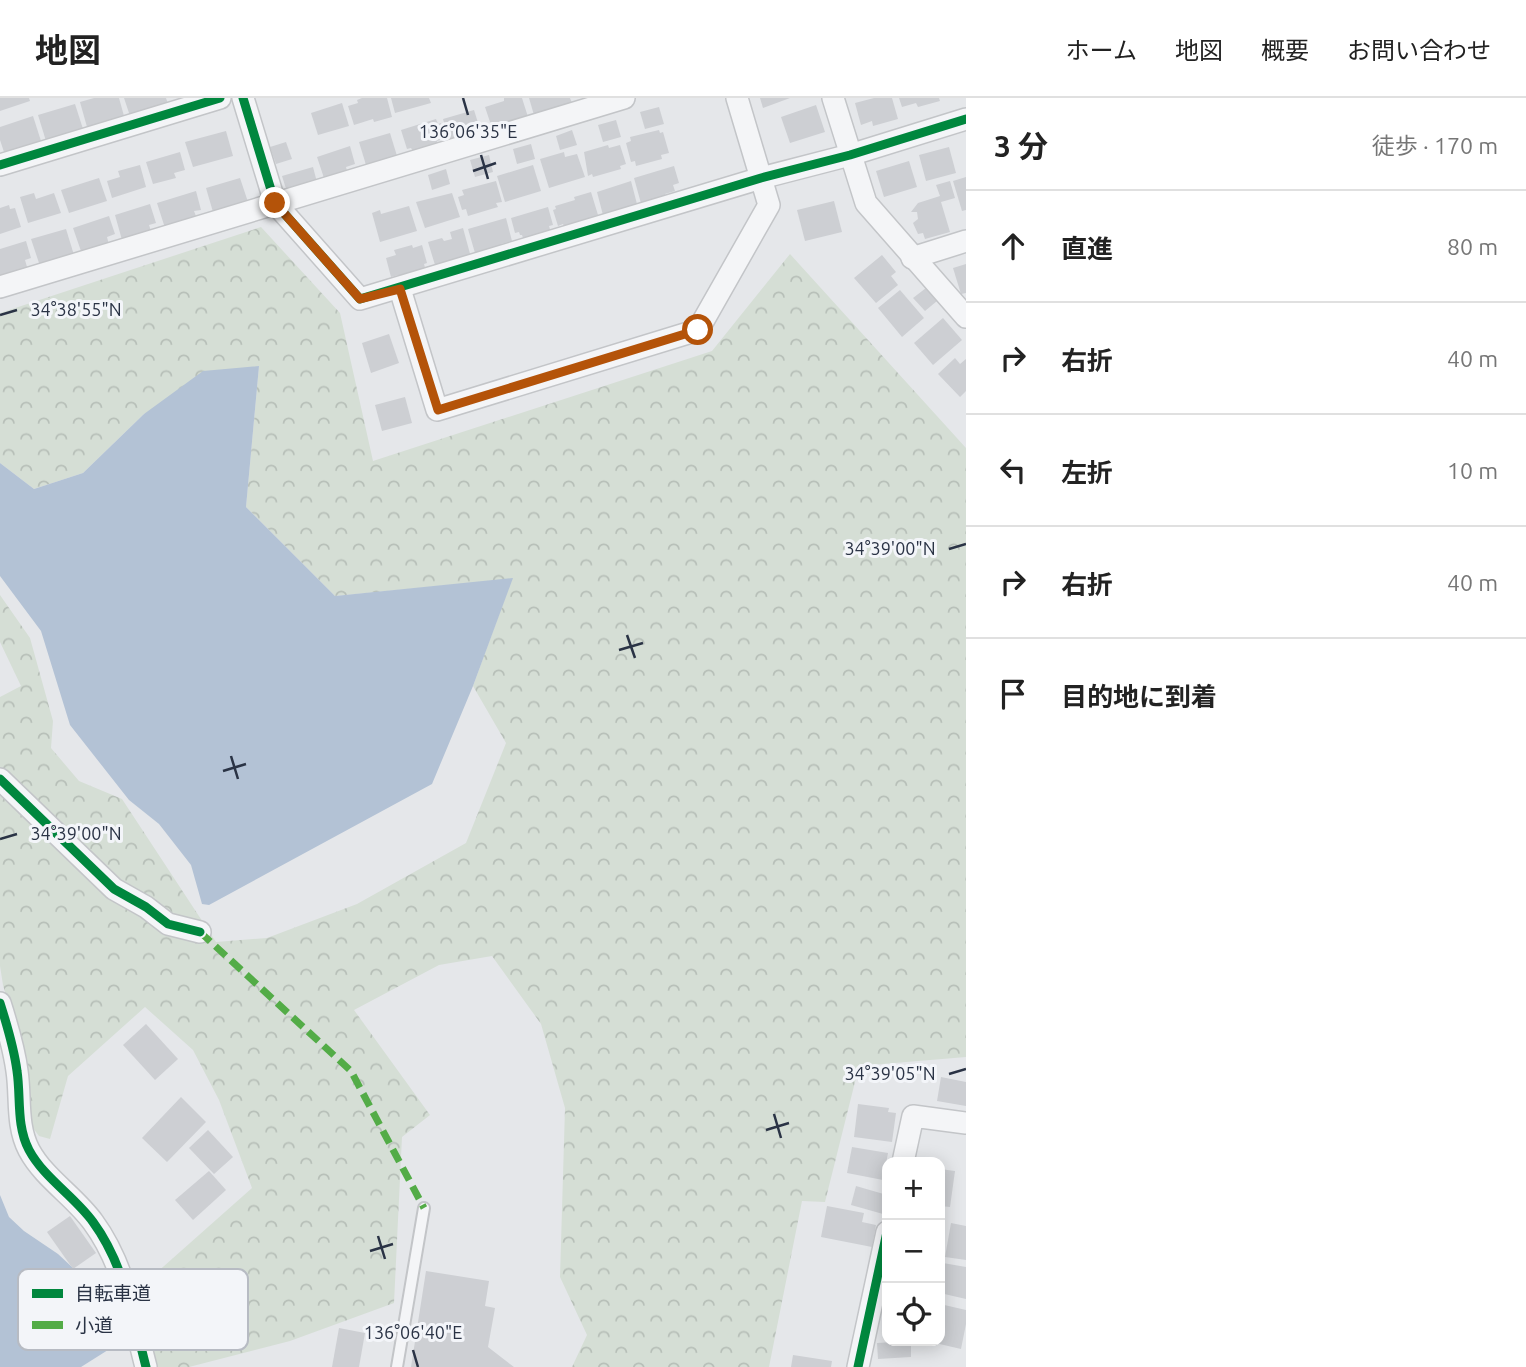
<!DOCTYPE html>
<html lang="ja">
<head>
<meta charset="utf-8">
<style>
  :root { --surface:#fff; --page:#f2f2f2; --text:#222; --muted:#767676; --line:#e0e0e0 }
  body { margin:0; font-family:Ubuntu,"Noto Sans JP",sans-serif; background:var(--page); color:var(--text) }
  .controls { position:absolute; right:21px; bottom:21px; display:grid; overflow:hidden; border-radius:14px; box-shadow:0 4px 18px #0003 }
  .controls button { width:63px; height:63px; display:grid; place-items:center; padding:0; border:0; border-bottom:2px solid var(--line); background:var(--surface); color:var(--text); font:35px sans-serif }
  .stop { position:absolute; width:21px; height:21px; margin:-16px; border:5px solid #b45309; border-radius:50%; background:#fff }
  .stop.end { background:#b45309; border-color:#fff; box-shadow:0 2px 7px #0008 }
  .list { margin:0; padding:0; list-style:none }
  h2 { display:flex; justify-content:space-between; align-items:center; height:91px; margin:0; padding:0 28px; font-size:30px }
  h2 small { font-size:23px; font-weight:400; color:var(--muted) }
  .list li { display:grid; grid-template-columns:46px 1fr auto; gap:21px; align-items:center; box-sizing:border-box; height:112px; padding:0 28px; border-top:2px solid var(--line) }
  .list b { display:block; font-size:26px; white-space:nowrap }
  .list em { font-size:23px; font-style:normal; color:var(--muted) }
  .icon { flex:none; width:38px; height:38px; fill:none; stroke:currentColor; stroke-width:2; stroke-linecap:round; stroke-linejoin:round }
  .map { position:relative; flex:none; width:966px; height:1269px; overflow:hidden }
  header { display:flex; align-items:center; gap:42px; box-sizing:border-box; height:98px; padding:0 35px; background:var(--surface); border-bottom:2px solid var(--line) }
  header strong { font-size:33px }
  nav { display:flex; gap:38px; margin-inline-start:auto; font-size:24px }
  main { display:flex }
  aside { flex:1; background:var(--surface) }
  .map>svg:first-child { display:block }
  .forest { fill:url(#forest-crowns) }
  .water { fill:#b3c2d5 }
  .building { fill:#cdcfd3 }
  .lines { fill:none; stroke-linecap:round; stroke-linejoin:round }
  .lane-casing { stroke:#c3c5c8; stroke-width:14 }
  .street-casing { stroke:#c3c5c8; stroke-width:24 }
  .lane { stroke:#f4f5f7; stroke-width:10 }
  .street { stroke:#f4f5f7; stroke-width:21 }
  .quiet { stroke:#53ac47; stroke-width:7; stroke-dasharray:14 7; stroke-linecap:butt }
  .cycleway-casing { stroke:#f3f5f9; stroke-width:13 }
  .cycleway { stroke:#00873e; stroke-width:9 }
  .route { stroke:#b45309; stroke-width:9 }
  .ticks { fill:none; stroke:#2a3345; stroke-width:2.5 }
  .key { fill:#f3f5f9; stroke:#b7bbc3; stroke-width:2 }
  .key-label { font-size:19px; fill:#2a3345 }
  .ticks-label { font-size:18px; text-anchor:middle; fill:#2a3345; stroke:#f3f5f9; stroke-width:6; stroke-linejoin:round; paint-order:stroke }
</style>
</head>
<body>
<header>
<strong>地図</strong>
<nav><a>ホーム</a><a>地図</a><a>概要</a><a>お問い合わせ</a></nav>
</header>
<main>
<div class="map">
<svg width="966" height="1269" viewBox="0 0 966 1269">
  <defs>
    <pattern id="forest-crowns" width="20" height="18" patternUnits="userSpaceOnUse" patternTransform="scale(1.75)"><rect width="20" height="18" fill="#d5ded5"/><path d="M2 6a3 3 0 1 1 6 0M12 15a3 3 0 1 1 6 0" fill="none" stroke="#b7bfb8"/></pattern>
  </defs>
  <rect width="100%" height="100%" fill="#e5e7ea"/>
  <polygon class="forest" points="261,129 340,215 373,363 712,253 790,156 966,350 966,959 859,968 825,1104 802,1103 769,1269 572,1269 587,1237 560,1179 565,1010 541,926 492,858 439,867 354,912 430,1017 402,1039 394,1205 290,1243 189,1269 155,1269 137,1192 252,1090 219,1002 193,952 145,909 68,978 50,1041 39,1038 27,1022 26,967 3,887 0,868 0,599 21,588 0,544 0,497 30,540 53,623 51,650 79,683 122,701 216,844 267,840 357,806 466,745 506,645 473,588 512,481 335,498 246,409 259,268 144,316 83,375 34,391 0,365 0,215"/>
  <g class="water">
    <polygon points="259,268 246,409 335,498 513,480 473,588 432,686 209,807 202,806 191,767 159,726 129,702 70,627 41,533 0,478 0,365 34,391 83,375 144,316 203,273"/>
    <polygon points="0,1097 9,1119 24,1133 58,1156 116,1210 127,1240 81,1269 0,1269"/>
  </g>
  <g class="building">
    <polygon points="0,0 29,0 30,3 0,13"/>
    <polygon points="94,0 119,0 124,18 87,29 80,4"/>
    <polygon points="124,0 166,0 168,6 130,18"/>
    <polygon points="362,0 387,0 392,19 374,24 373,21 354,27 348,8 358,5 357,2"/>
    <polygon points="391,0 429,0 431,5 395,15"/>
    <polygon points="504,0 522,0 528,19 492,30 485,9 504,3"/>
    <polygon points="529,0 570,0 572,5 534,17"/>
    <polygon points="760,0 790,0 763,10"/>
    <polygon points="874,0 892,0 898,21 873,28 872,23 861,27 855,5"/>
    <polygon points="899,0 939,0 940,3 918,9 916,5 902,9"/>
    <polygon points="342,5 349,28 318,37 311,15"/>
    <polygon points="75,6 83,31 46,43 38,17"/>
    <polygon points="816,7 825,34 790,45 781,19"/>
    <polygon points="659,9 664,26 645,31 640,14"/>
    <polygon points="474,12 479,28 472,30 473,35 449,42 443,21"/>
    <polygon points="33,18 41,43 4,54 0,42 0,29"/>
    <polygon points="436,21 438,26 441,25 446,40 437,43 439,50 425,54 423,49 413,53 411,50 407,51 401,32"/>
    <polygon points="616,22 621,39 603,44 598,27"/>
    <polygon points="572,32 577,47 560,52 556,38"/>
    <polygon points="659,32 660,35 663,34 669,55 661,57 662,61 636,68 635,63 631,64 626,45 631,43 630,39"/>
    <polygon points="226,33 233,58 193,69 185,44"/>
    <polygon points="390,35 397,58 366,67 359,44"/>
    <polygon points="286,44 292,61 276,66 270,49"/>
    <polygon points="531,46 535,61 517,66 513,51"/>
    <polygon points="608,47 609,50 620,47 626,66 620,68 621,71 593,79 592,76 588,78 584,54"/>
    <polygon points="350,48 355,66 346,69 347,73 324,80 317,59"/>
    <polygon points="949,49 956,75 926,83 919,57"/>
    <polygon points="180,54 185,72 174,75 176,80 153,86 146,64"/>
    <polygon points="564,54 565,59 577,56 585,79 549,90 540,61"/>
    <polygon points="489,57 493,74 475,79 470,62"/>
    <polygon points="909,63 917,89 884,99 876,73"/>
    <polygon points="140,67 146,89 112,100 107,83 120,79 118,73"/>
    <polygon points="533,67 541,93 505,104 497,78"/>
    <polygon points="674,68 679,85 673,87 675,93 665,96 667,101 642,109 634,80"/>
    <polygon points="313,69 318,88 288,97 282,78"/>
    <polygon points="446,71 450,86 432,92 428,77"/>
    <polygon points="966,79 966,112 962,113 953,83"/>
    <polygon points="99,80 107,103 69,115 61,92"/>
    <polygon points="240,80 248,104 213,114 206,90"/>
    <polygon points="496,83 502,104 496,105 498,109 468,118 466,111 462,112 458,99 464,97 462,92"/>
    <polygon points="631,83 637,106 634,107 635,112 604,121 597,94"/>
    <polygon points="950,83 955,100 941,104 950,134 925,141 923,135 918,136 913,125 918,121 917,114 911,114 918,105 940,98 936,87"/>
    <polygon points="196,93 201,112 194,113 197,121 165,130 157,105"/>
    <polygon points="591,94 598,117 595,118 597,124 566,133 563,126 558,128 553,112 556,111 555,108 575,102 574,99"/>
    <polygon points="34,95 36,101 54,95 61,115 28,125 20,99"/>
    <polygon points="452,95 460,119 425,130 416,104"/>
    <polygon points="834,103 842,134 805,143 797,112"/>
    <polygon points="150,106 156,125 149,127 151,133 122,142 115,117"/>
    <polygon points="9,107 10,111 15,110 21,129 0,136 0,110"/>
    <polygon points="409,108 417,133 380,144 372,115 380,112 381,116"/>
    <polygon points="548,109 553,127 549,128 551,135 524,143 522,137 520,137 519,134 515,135 511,120"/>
    <polygon points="109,118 115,136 107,139 109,147 82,156 73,130"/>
    <polygon points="506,120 512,143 501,146 502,151 480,158 479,154 475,155 468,131"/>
    <polygon points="463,130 472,163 435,167 428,144 442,140 444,143 452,141 450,134"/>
    <polygon points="66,131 74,157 40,168 31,141"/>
    <polygon points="26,143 31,160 25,162 27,169 0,178 0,151"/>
    <polygon points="412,147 413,150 422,147 427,165 424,166 426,173 399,181 398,177 391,179 386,160 396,157 394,152"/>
    <polygon points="882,157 896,174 891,178 898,187 876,205 854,180"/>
    <polygon points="966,166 966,195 961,196 953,170"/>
    <polygon points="926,190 937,203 925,213 913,200"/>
    <polygon points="900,192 924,220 902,239 878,210"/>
    <polygon points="943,220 962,242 933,267 914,245"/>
    <polygon points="389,236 399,265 371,275 362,245"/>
    <polygon points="955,260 960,266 966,261 966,293 960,299 938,276"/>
    <polygon points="405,299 412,325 382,333 375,307"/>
    <polygon points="146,926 178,961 155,982 123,947"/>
    <polygon points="941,979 966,984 966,1008 937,1003"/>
    <polygon points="181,999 206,1024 167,1064 142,1040"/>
    <polygon points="858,1006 889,1010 888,1014 896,1015 892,1044 854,1039"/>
    <polygon points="208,1032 233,1059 214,1076 189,1050"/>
    <polygon points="852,1049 888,1055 883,1082 847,1075"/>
    <polygon points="940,1071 955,1073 950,1109 940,1108"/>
    <polygon points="209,1073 226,1092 193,1122 175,1102"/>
    <polygon points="856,1088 887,1097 883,1116 851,1107"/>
    <polygon points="827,1108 864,1115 862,1124 876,1127 872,1149 821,1139"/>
    <polygon points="70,1118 96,1155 73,1171 47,1134"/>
    <polygon points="951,1125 966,1128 966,1162 945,1159"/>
    <polygon points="943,1165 966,1169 966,1201 940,1195"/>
    <polygon points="426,1173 489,1183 485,1208 495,1210 488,1249 514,1269 411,1269"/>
    <polygon points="940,1206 966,1212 966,1226 961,1251 931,1244 940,1243"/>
    <polygon points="339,1230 365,1235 359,1269 332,1269"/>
    <polygon points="911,1243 911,1259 878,1261 877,1245"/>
    <polygon points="793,1257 832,1263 831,1269 791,1269"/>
  </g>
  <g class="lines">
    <defs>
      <polyline id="lane" points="397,1269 424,1110"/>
      <g id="street">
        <polyline points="243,0 275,105 360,201 761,80 850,57 966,21"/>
        <polyline points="833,0 866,105 966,219"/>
        <polyline points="0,67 220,0"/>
        <polyline points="912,160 966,143"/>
        <polyline points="0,189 624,0"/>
        <polyline points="400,191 437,312 698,232 769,107 737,0"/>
        <polyline points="0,681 114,791 146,809 168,826 200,834"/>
        <path d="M0,905C7,927 14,950 17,973C21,999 16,1027 29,1052C44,1080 74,1098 93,1124C124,1166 133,1219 146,1269"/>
        <polyline points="903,1064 913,1018 966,1025"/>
        <polyline points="858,1269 887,1134"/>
      </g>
    </defs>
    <use href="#lane" class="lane-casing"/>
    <use href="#street" class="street-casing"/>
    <use href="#lane" class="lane"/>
    <use href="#street" class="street"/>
    <polyline class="quiet" points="200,834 351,973 424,1110"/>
    <defs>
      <g id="cycleway">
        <polyline points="243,0 275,105 360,201 761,80 850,57 966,21"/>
        <polyline points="0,67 220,0"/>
        <polyline points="0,681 114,791 146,809 168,826 200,834"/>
        <path d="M0,905C7,927 14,950 17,973C21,999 16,1027 29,1052C44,1080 74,1098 93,1124C124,1166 133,1219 146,1269"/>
        <polyline points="858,1269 887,1134"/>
      </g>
    </defs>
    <use href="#cycleway" class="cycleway-casing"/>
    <use href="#cycleway" class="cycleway"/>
  </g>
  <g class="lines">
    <polyline class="route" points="275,105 360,201 400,191 438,312 698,232"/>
  </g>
  <path class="ticks" d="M463,0L468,17M481,57L488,81M473,73L496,65M0,217L17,212M949,451L966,446M627,537L635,560M619,552L643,545M231,658L238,681M223,673L246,666M0,741L17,736M949,976L966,971M774,1016L781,1040M766,1032L789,1025M378,1138L385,1161M370,1153L393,1146M413,1252L418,1269"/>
  <rect x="18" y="1171" width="230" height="81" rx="10" class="key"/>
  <rect x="32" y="1191" width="31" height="9" fill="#00873e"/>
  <rect x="32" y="1223" width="31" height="8" fill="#53ac47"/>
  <g class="key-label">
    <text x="75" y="1202">自転車道</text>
    <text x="75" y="1234">小道</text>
  </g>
  <g class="ticks-label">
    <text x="468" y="40">136°06'35"E</text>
    <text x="76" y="218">34°38'55"N</text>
    <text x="890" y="457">34°39'00"N</text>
    <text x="76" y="742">34°39'00"N</text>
    <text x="890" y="982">34°39'05"N</text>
    <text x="413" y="1241">136°06'40"E</text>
  </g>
</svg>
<div class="controls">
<button>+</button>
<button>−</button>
<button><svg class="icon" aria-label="locate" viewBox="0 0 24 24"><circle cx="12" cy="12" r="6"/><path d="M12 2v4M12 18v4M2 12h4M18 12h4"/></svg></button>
</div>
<div class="stop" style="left:698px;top:232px"></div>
<div class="stop end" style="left:275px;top:105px"></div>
</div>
<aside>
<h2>3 分<small>徒歩 · 170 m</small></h2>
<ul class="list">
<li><svg class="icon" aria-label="ahead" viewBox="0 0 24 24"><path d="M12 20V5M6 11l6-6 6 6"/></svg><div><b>直進</b></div><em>80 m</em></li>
<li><svg class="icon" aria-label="right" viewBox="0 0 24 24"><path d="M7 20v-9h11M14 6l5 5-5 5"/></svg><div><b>右折</b></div><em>40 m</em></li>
<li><svg class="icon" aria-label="left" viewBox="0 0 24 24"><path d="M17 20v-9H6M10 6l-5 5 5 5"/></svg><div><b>左折</b></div><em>10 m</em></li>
<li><svg class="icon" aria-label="right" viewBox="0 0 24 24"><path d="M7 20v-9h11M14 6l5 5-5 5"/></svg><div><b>右折</b></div><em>40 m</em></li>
<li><svg class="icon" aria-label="arrive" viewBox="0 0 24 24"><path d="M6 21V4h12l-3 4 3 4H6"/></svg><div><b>目的地に到着</b></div></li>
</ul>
</aside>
</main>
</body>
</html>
